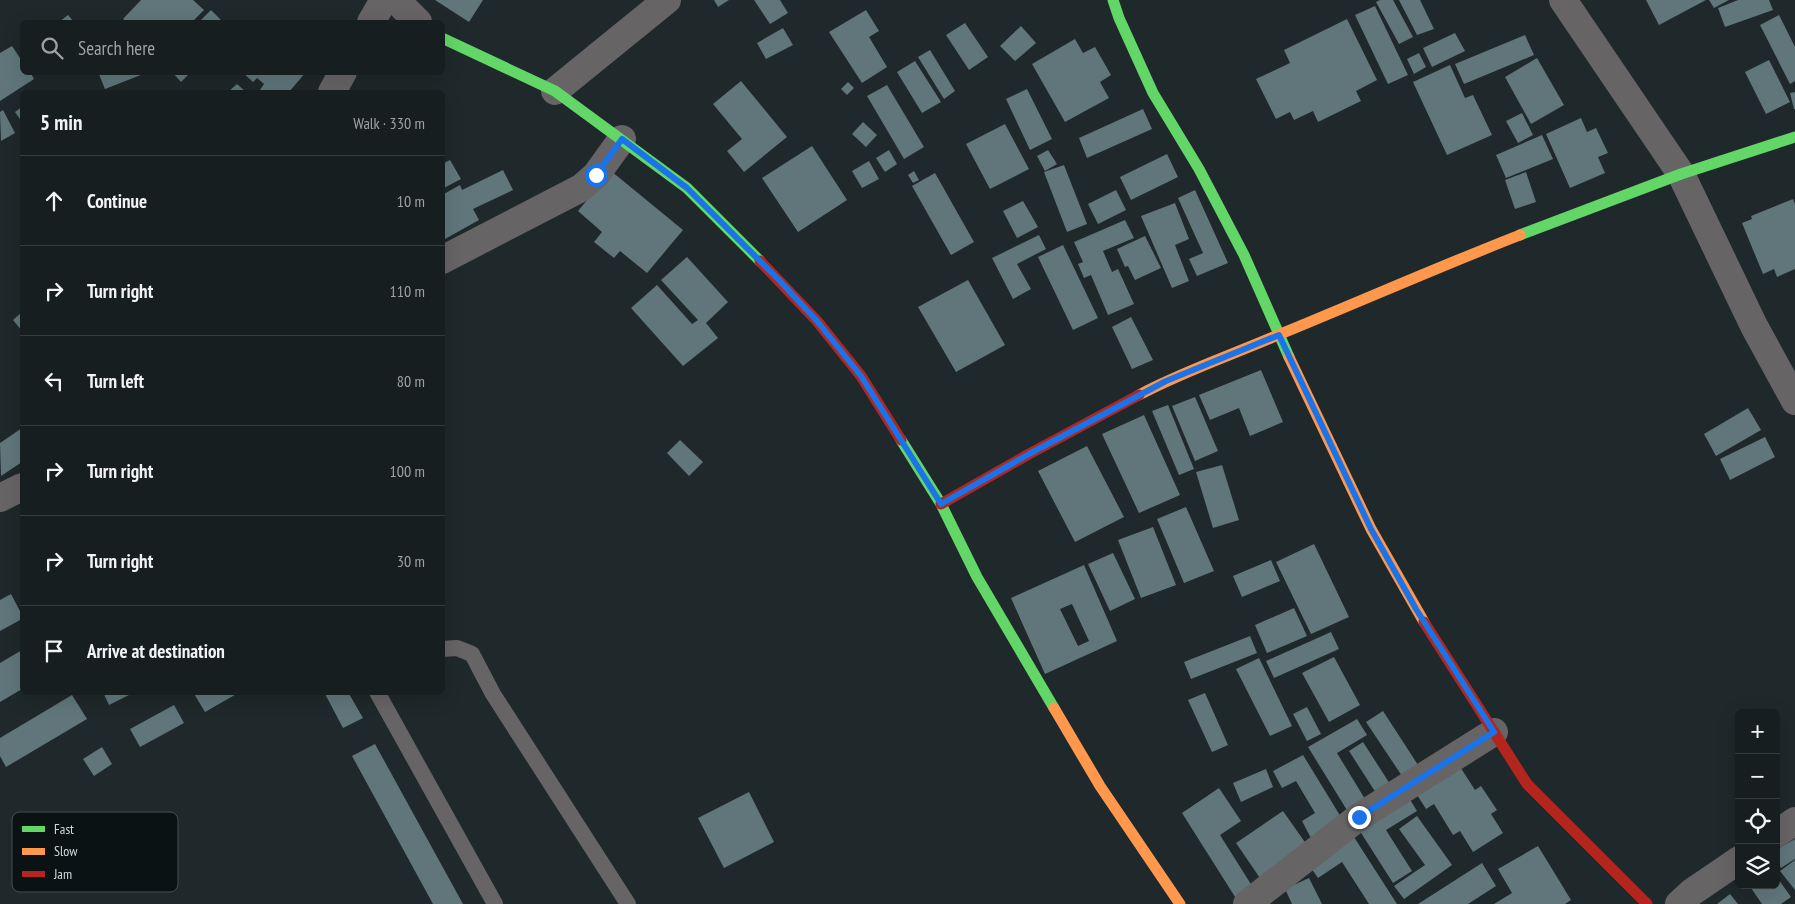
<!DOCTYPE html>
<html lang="en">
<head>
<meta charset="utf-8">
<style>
  :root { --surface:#171e20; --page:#202729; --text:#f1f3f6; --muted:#9ea2a5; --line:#363c3e }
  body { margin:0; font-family:"PT Sans Narrow",sans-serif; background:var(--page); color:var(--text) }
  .controls { position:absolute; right:15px; bottom:15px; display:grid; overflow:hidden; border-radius:8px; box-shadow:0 5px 20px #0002 }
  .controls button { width:45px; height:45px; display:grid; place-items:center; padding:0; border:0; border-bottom:1px solid var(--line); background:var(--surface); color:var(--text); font:25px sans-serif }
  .stop { position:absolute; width:15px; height:15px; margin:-11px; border:4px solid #1a73e8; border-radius:50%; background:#fff }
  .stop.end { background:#1a73e8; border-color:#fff; box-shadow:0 1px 5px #0008 }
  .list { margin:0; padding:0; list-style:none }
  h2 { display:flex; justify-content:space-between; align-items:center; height:65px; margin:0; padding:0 20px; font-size:21px }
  h2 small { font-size:16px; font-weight:400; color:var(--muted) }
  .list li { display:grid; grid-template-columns:32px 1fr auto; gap:15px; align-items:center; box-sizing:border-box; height:90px; padding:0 20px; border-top:1px solid var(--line) }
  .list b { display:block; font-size:19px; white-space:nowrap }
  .list em { font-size:16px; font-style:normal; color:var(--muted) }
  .icon { flex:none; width:28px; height:28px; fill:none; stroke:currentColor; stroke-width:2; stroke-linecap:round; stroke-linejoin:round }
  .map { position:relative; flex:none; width:1795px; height:904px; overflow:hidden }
  .search { position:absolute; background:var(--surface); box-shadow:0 5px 20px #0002; left:20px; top:20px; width:425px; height:55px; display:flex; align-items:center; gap:12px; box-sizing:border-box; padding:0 18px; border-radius:8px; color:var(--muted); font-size:19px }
  .panel { position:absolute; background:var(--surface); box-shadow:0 5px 20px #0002; left:20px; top:90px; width:425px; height:605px; border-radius:8px }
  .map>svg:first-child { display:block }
  .building { fill:#60767b; fill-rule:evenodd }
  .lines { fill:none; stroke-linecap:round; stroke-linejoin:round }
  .lane { stroke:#666465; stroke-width:16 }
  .street { stroke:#666465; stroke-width:28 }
  .fast { stroke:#63d668; stroke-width:11 }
  .slow { stroke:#ff974d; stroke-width:11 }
  .jam { stroke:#b3261e; stroke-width:11 }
  .route { stroke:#1a73e8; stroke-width:6 }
  .key { fill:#0a1214; stroke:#454e50; stroke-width:1 }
  .key-label { font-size:14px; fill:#d0dadd }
</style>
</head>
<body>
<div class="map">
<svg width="1795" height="904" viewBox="0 0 1795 904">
  <rect width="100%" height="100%" fill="#1f282a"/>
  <g class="building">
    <polygon points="141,0 193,0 204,10 192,22 127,22 123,19"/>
    <polygon points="435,0 483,0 469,22"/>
    <polygon points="714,0 729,0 718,7"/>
    <polygon points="754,0 780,0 788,13 770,24"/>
    <polygon points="1380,0 1393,0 1413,37 1399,44 1376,2"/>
    <polygon points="1399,0 1420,0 1434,29 1417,35"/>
    <polygon points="1646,0 1706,0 1659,25"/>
    <polygon points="1709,0 1729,0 1714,8"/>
    <polygon points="1738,0 1769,0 1773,10 1725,27 1718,8"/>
    <polygon points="1375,6 1408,75 1388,84 1355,15"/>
    <polygon points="211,10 223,22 199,22"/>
    <polygon points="866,10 879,31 869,37 887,67 862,83 829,32"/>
    <polygon points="68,15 74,22 59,22"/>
    <polygon points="1779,15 1795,47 1795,81 1790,84 1760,25"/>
    <polygon points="1347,19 1377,80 1356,91 1361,101 1318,122 1313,111 1294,120 1290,112 1276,119 1256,79 1290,63 1284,50"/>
    <polygon points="965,23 988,57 969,70 946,35"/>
    <polygon points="1021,26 1036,43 1015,61 1000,46"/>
    <polygon points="783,28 793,45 766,59 757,43"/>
    <polygon points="1455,33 1465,51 1432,67 1423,48"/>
    <polygon points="1525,35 1534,55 1464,84 1455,64"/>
    <polygon points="1075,39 1083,53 1095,47 1111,75 1100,82 1109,98 1065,122 1032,64"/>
    <polygon points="12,46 22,61 22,72 30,72 34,79 0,101 0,53"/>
    <polygon points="930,50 955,91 944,99 918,57"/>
    <polygon points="1419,53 1426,67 1414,74 1407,59"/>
    <polygon points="1537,58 1564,105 1531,124 1505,77"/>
    <polygon points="1769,60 1790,102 1766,114 1745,72"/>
    <polygon points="915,61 941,102 922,113 897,72"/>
    <polygon points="1450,65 1465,98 1473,95 1492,135 1447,155 1413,82"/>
    <polygon points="98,72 146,72 146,73 105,89"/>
    <polygon points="172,72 191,72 181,82"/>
    <polygon points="242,72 306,72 289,92 263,92 260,90 264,84 257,78 253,82"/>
    <polygon points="741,81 787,137 744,172 727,151 742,139 713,104"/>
    <polygon points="848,82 854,88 847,95 841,89"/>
    <polygon points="237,84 246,92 228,92"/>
    <polygon points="887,85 924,147 904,159 867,96"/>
    <polygon points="1027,89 1052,139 1030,150 1006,99"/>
    <polygon points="1795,92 1795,109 1794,109 1790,93"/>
    <polygon points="22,107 22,122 15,112"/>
    <polygon points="1143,109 1152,129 1087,158 1079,138"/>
    <polygon points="3,110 15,133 1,141 0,112"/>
    <polygon points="1522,113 1533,135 1518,143 1506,121"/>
    <polygon points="1581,118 1587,132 1596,128 1608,153 1598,157 1605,173 1570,188 1546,134"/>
    <polygon points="863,122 877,135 866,147 852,134"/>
    <polygon points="1005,124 1029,169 990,189 966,144"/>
    <polygon points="1542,135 1553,159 1506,178 1496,155"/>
    <polygon points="812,146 847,200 798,232 762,178"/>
    <polygon points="889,150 897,164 885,172 876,158"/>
    <polygon points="1048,150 1057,164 1045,171 1037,156"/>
    <polygon points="1167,154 1178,177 1131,200 1120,177"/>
    <polygon points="450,160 461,179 442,189 442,164"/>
    <polygon points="869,161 879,179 862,188 852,171"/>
    <polygon points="1064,165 1087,224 1067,232 1044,172"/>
    <polygon points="503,170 513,190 473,209 479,220 445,239 442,235 442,195 460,185 462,190"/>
    <polygon points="611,171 683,230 647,273 620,251 614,258 594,242 602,232 578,211"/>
    <polygon points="914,171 919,180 913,183 908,175"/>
    <polygon points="1526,172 1536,202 1515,209 1505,180"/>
    <polygon points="935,173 974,242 951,255 912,186"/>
    <polygon points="1116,190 1126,210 1098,224 1088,204"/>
    <polygon points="1195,190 1228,263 1197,276 1189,259 1203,253 1178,198"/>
    <polygon points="1793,199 1795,204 1795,269 1777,277 1774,269 1763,274 1742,223 1752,219 1751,216"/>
    <polygon points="1023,201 1038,227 1017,238 1003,211"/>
    <polygon points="1175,203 1189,239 1175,245 1189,281 1172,288 1141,216"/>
    <polygon points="1125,220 1134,238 1103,251 1112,272 1118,269 1134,304 1108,315 1091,275 1084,278 1078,264 1083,262 1074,242"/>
    <polygon points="1039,235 1046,249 1017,264 1031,289 1013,299 992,258"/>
    <polygon points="1145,236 1161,268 1135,280 1128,266 1125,267 1117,249"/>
    <polygon points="1063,245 1098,318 1073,330 1038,257"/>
    <polygon points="687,257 728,302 706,323 718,338 683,366 631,308 657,285 692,324 698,320 661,280"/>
    <polygon points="968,280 1005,345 956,372 918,307"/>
    <polygon points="22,312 22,331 13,320"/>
    <polygon points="1131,317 1153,360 1132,369 1112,327"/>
    <polygon points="1261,370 1283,422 1250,436 1239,408 1210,420 1199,395"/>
    <polygon points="1195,397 1218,451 1195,461 1172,406"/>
    <polygon points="1168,405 1194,469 1179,475 1152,411"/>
    <polygon points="1748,408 1761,430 1716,456 1704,434"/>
    <polygon points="1144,415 1180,495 1139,513 1102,434"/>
    <polygon points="22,428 22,462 1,476 0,443"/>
    <polygon points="1765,437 1775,457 1730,480 1720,459"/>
    <polygon points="680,440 703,462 689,476 667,453"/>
    <polygon points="1087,446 1124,517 1075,542 1038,471"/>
    <polygon points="1222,465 1239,520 1213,528 1196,472"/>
    <polygon points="1186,507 1214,571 1184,583 1157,519"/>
    <polygon points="1153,527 1176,585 1141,598 1118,540"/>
    <polygon points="1314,544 1349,617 1311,634 1276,562"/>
    <polygon points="1113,553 1135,599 1110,611 1088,564"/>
    <polygon points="1271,560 1280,581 1242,597 1233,576"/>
    <path d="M1084,565L1117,641L1045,674L1011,598ZM1072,604L1089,641L1078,646L1060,609Z"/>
    <polygon points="11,594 22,615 22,619 0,631 0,600"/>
    <polygon points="1294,608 1307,636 1267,653 1255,625"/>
    <polygon points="1331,632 1339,649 1274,678 1266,661"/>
    <polygon points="1250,636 1257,653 1191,679 1184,662"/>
    <polygon points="22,650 22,689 0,702 0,663"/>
    <polygon points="1334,657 1360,705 1329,722 1302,673"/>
    <polygon points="1259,658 1292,726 1270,736 1236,669"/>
    <polygon points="103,692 135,692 109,705"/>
    <polygon points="193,692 240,692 205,712"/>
    <polygon points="324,692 348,692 363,718 343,728"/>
    <polygon points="1205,693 1228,745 1212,752 1188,700"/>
    <polygon points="72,695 87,719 6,767 0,756 0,738"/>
    <polygon points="174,705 184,723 140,747 130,729"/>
    <polygon points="1307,707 1321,734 1307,741 1293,714"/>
    <polygon points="1383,711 1420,768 1404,779 1366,722"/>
    <polygon points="1357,719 1367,735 1337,753 1368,804 1350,815 1308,747"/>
    <polygon points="1363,742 1390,784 1376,793 1349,751"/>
    <polygon points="375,744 463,904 433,904 352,756"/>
    <polygon points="102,747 112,764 94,776 83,759"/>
    <polygon points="1303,755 1344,822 1312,840 1302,821 1315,813 1296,781 1282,788 1273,771"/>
    <polygon points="1457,762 1475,790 1481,786 1497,810 1491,814 1503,833 1473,852 1460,831 1453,835 1434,804 1426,809 1414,790"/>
    <polygon points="1266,769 1273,787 1241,802 1233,783"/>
    <polygon points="1219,788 1241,821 1220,835 1254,889 1237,900 1182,813"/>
    <polygon points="749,792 774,842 724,868 698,818"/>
    <polygon points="1406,793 1417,811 1386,830 1412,871 1393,883 1356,825"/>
    <polygon points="1283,811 1309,848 1262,881 1236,843"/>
    <polygon points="1417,816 1452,865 1404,899 1394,886 1425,865 1399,829"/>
    <polygon points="1352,834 1397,904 1369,904 1342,862 1318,878 1307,862"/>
    <polygon points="1795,839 1795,859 1781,868 1776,859 1776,850"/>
    <polygon points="1538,846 1571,900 1565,904 1494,904 1512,893 1498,869"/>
    <polygon points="1795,860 1795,890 1780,871"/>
    <polygon points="1482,863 1496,886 1468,904 1418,904"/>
    <polygon points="1776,876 1791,897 1781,904 1762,904 1749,885 1776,885"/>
    <polygon points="1309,878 1322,904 1292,904 1285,889"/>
    <polygon points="1730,894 1738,904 1717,904"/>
  </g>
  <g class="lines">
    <g class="lane">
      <polyline points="442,649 457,648 472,654 493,694 628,904"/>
      <polyline points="377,692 495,904"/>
    </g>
    <g class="street">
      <polyline points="396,0 418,22"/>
      <polyline points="1563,0 1681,174 1754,326 1795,401"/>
      <polyline points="371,22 384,0"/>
      <polyline points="555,91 667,0"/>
      <polyline points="332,92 343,72"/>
      <polyline points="442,260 581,188 596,175 622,139"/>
      <polyline points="0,498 22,487"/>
      <polyline points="1776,834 1795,821"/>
      <polyline points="1247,904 1359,817 1494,732"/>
      <polyline points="1679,904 1692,892 1739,860"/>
    </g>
    <g class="fast">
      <polyline points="1113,0 1119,18 1153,93 1199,169 1244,255 1289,357"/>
      <polyline points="442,38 555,91 687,188 760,261"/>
      <polyline points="1520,235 1681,174 1795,137"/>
      <polyline points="901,440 941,504 977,577 1054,708"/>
    </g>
    <g class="slow">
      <polyline points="1289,357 1371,529 1424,622"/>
      <path d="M1139,395C1184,371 1232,355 1278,335C1359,302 1438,267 1520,235"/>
      <polyline points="1054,708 1100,786 1180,904"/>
    </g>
    <g class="jam">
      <polyline points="760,261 817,321 861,376 901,440"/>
      <polyline points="941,504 1029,454 1139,395"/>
      <polyline points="1424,622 1527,784 1647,904"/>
    </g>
  </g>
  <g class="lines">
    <polyline class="route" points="596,175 622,139 687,188 778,279 817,321 861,376 941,504 1029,454 1166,381 1279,335 1371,529 1416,609 1494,732 1359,817"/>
  </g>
  <rect x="12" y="812" width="166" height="80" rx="8" class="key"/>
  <rect x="22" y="826" width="23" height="6" fill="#63d668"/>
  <rect x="22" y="848" width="23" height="7" fill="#ff974d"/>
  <rect x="22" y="871" width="23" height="6" fill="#b3261e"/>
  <g class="key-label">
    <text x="54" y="834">Fast</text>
    <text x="54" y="856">Slow</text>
    <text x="54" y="879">Jam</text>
  </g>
</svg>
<div class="controls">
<button>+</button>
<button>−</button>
<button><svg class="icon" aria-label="locate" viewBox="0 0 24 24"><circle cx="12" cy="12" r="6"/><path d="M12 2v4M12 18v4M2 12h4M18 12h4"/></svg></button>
<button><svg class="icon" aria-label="layers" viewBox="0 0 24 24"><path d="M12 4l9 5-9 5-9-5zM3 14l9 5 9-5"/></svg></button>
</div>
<div class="stop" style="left:596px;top:175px"></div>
<div class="stop end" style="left:1359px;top:817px"></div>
<div class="search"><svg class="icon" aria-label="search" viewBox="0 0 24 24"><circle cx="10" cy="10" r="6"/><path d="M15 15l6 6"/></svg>Search here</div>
<section class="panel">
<h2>5 min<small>Walk · 330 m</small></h2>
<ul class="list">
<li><svg class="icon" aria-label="ahead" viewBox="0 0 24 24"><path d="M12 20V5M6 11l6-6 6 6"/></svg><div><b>Continue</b></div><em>10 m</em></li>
<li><svg class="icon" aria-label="right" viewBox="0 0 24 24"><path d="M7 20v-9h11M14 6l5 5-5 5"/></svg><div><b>Turn right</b></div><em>110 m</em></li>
<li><svg class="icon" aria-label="left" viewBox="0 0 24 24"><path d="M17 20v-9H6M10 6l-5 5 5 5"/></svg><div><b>Turn left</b></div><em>80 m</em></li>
<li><svg class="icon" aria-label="right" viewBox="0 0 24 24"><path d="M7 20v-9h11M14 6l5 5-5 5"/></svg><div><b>Turn right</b></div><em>100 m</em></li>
<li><svg class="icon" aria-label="right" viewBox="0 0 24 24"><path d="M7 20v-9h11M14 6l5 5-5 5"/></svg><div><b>Turn right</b></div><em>30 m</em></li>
<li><svg class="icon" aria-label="arrive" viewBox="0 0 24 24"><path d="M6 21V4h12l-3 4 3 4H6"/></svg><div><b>Arrive at destination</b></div></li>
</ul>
</section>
</div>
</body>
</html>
